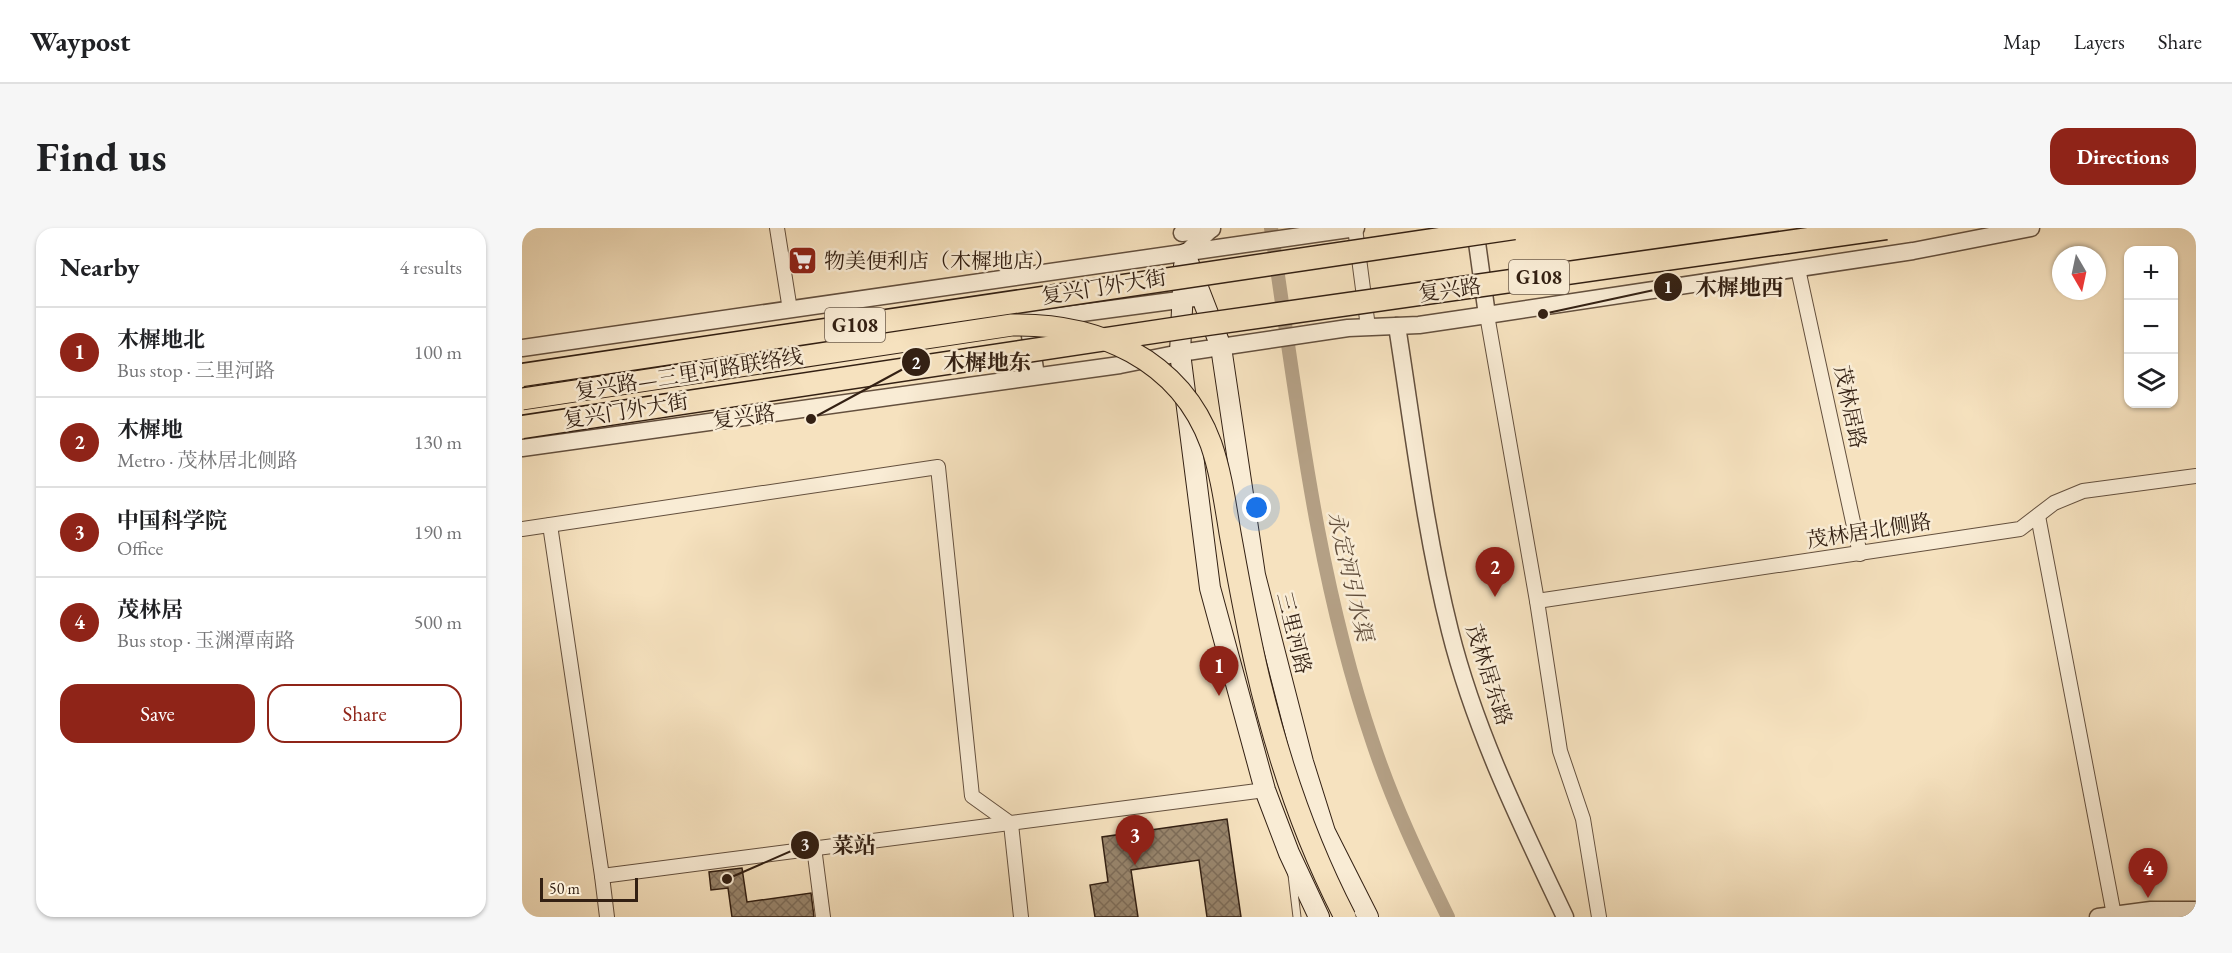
<!DOCTYPE html>
<html lang="en">
<head>
<meta charset="utf-8">
<style>
  :root { --surface:#fff; --page:#f6f6f6; --text:#202124; --muted:#757577; --line:#e0e0e0; --accent:#8f2418 }
  body { margin:0; font-family:"EB Garamond","Noto Serif SC",serif; background:var(--page); color:var(--text) }
  .controls { position:absolute; right:18px; top:18px; display:grid; overflow:hidden; border-radius:12px; box-shadow:0 2px 4px #0004 }
  .controls button { width:54px; height:54px; display:grid; place-items:center; padding:0; border:0; border-bottom:2px solid var(--line); background:var(--surface); color:var(--text); font:30px sans-serif }
  .compass { position:absolute; left:1530px; top:18px; width:54px; height:54px; border-radius:50%; background:var(--surface); box-shadow:0 2px 4px #0004; rotate:171deg }
  .scale { position:absolute; left:18px; bottom:15px; width:98px; box-sizing:border-box; padding-left:6px; border:3px solid #332013; border-top:0; font-size:16px; line-height:21px; white-space:nowrap; color:#332013; -webkit-text-stroke:4px #f9ecd5; paint-order:stroke }
  .you { position:absolute; left:735px; top:280px; width:21px; height:21px; margin:-15px; border:4px solid #fff; border-radius:50%; background:#1a73e8; box-shadow:0 0 0 9px #1a73e833 }
  .badge { display:grid; place-items:center; width:39px; height:39px; border-radius:50%; background:var(--accent); color:#fff; font-size:20px; font-weight:700 }
  .pin { position:absolute; translate:-50% -50px; filter:drop-shadow(0 2px 3px #0008) }
  .pin::after { content:''; position:absolute; top:32px; width:21px; height:18px; background:inherit; clip-path:polygon(0 0,100% 0,50% 100%) }
  .list { margin:0; padding:0; list-style:none }
  h2 { display:flex; justify-content:space-between; align-items:center; height:78px; margin:0; padding:0 24px; font-size:26px }
  h2 small { font-size:20px; font-weight:400; color:var(--muted) }
  .list li { display:grid; grid-template-columns:39px 1fr auto; gap:18px; align-items:center; box-sizing:border-box; height:90px; padding:0 24px; border-top:2px solid var(--line) }
  .list b { display:block; font-size:22px; white-space:nowrap }
  .list p { margin:0; font-size:20px; white-space:nowrap; color:var(--muted) }
  .list em { font-size:20px; font-style:normal; color:var(--muted) }
  .actions { display:flex; gap:12px; padding:18px 24px }
  .actions a { flex:1; padding:14px 0; border:2px solid var(--accent); border-radius:18px; text-align:center; font-size:21px; color:var(--accent) }
  .actions .main { background:var(--accent); color:#fff }
  .icon { flex:none; width:33px; height:33px; fill:none; stroke:currentColor; stroke-width:2; stroke-linecap:round; stroke-linejoin:round }
  .map { position:relative; flex:none; width:1674px; height:689px; overflow:hidden; border-radius:18px }
  header { display:flex; align-items:center; gap:36px; box-sizing:border-box; height:84px; padding:0 30px; background:var(--surface); border-bottom:2px solid var(--line) }
  header strong { font-size:28px }
  nav { display:flex; gap:33px; margin-inline-start:auto; font-size:21px }
  .intro { display:flex; align-items:center; justify-content:space-between; box-sizing:border-box; height:144px; padding:0 36px }
  h1 { margin:0; font-size:42px }
  .button { padding:15px 27px; border-radius:18px; background:var(--accent); color:#fff; font-size:21px; font-weight:700 }
  main { display:flex; gap:36px; padding:0 36px }
  aside { flex:1; background:var(--surface); border-radius:18px; box-shadow:0 2px 4px #0004 }
  .map>svg:first-child { display:block }
  .lines { fill:none; stroke-linecap:round; stroke-linejoin:round }
  .canal { stroke:#b4a085; stroke-width:14 }
  .building { fill:url(#building-cross-hatch); stroke:#332013; stroke-width:1.5 }
  .service-casing { stroke:#64503e; stroke-width:9 }
  .minor-casing { stroke:#64503e; stroke-width:16 }
  .tertiary-casing { stroke:#64503e; stroke-width:19 }
  .secondary-casing { stroke:#332013; stroke-width:22 }
  .service { stroke:#f9ecd5; stroke-width:7 }
  .minor { stroke:#f9ecd5; stroke-width:14 }
  .tertiary { stroke:#f9ecd5; stroke-width:16 }
  .secondary { stroke:#f9ecd5; stroke-width:20 }
  .primary-bridge-casing { stroke:#332013; stroke-width:23; stroke-linecap:butt }
  .trunk-bridge-casing { stroke:#332013; stroke-width:25; stroke-linecap:butt }
  .primary-bridge { stroke:#f6e2bf; stroke-width:21 }
  .trunk-bridge { stroke:#f6e2bf; stroke-width:22 }
  .labels { text-anchor:middle; stroke-width:5; stroke-linejoin:round; paint-order:stroke }
  .shield { fill:#f9ecd5; stroke:#6e5d4d; stroke-width:1.5 }
  .shield-label { font-size:20px; font-weight:bold; fill:#332013 }
  .poi-label { font-size:21px; fill:#332013; stroke:#f9ecd5; text-anchor:start }
  .street-label { font-size:21px; fill:#332013; stroke:#f9ecd5 }
  .water-label { font-size:22px; font-style:italic; fill:#604d3b; stroke:#f9ecd5 }
  .leader { fill:none; stroke:#332013; stroke-width:2 }
  .callout-dot { fill:#332013; stroke:#f9ecd5; stroke-width:2 }
  .mark-label { font-size:18px; text-anchor:middle; font-weight:bold; fill:#fff }
  .callout-label { font-size:22px; text-anchor:middle; font-weight:bold; fill:#332013; stroke:#f9ecd5; stroke-width:5; stroke-linejoin:round; paint-order:stroke }
</style>
</head>
<body>
<header>
<strong>Waypost</strong>
<nav><a>Map</a><a>Layers</a><a>Share</a></nav>
</header>
<div class="intro"><h1>Find us</h1><a class="button">Directions</a></div>
<main>
<aside>
<h2>Nearby<small>4 results</small></h2>
<ul class="list">
<li><span class="badge">1</span><div><b>木樨地北</b><p>Bus stop · 三里河路</p></div><em>100 m</em></li>
<li><span class="badge">2</span><div><b>木樨地</b><p>Metro · 茂林居北侧路</p></div><em>130 m</em></li>
<li><span class="badge">3</span><div><b>中国科学院</b><p>Office</p></div><em>190 m</em></li>
<li><span class="badge">4</span><div><b>茂林居</b><p>Bus stop · 玉渊潭南路</p></div><em>500 m</em></li>
</ul>
<div class="actions"><a class="main">Save</a><a>Share</a></div>
</aside>
<div class="map">
<svg width="1674" height="689" viewBox="0 0 1674 689">
  <defs>
    <pattern id="building-cross-hatch" width="8" height="8" patternUnits="userSpaceOnUse" patternTransform="scale(1.5)"><rect width="8" height="8" fill="#98856c"/><path d="M0 0l8 8M0 8l8-8" fill="none" stroke="#7d6c58"/></pattern>
  </defs>
  <rect width="100%" height="100%" fill="#f6e2bf"/>
  <filter id="stains"><feTurbulence type="fractalNoise" baseFrequency=".00333" numOctaves="4"/><feColorMatrix values="0 0 0 0 .2 0 0 0 0 .09 0 0 0 0 .02 0 0 0 .5 -.17"/></filter>
  <radialGradient id="worn" r=".72"><stop offset=".6" stop-color="#630" stop-opacity="0"/><stop offset="1" stop-color="#630" stop-opacity=".3"/></radialGradient>
  <g class="lines">
    <path class="canal" d="M749,0C775,172 794,349 851,515C871,575 898,632 926,689"/>
  </g>
  <g class="building">
    <polygon points="705,591 719,689 685,689 677,632 609,642 616,689 573,689 568,657 586,654 580,609"/>
    <polygon points="220,640 225,674 289,665 292,689 210,689 206,660 189,662 187,644"/>
  </g>
  <g class="lines">
    <defs>
      <polyline id="service" points="770,647 775,689"/>
      <g id="minor">
        <polyline points="255,0 268,82"/>
        <polyline points="833,0 846,99"/>
        <polyline points="1276,41 1338,326"/>
        <polyline points="965,87 1015,373 1038,523 1061,591 1077,689"/>
        <polyline points="1516,288 1592,687"/>
        <polyline points="28,297 80,648"/>
        <polyline points="0,301 416,239 450,568 489,596 499,689"/>
        <polyline points="1015,373 1498,301 1532,275 1561,263 1674,248"/>
        <polyline points="293,627 301,689"/>
        <polyline points="85,689 80,648 743,562"/>
      </g>
      <g id="tertiary">
        <polyline points="953,0 965,87"/>
        <polyline points="660,5 690,1"/>
        <polyline points="663,26 689,1"/>
        <polyline points="505,87 514,148"/>
        <polyline points="507,92 672,70"/>
        <path d="M875,98C891,200 903,303 928,403C953,503 999,596 1043,689"/>
        <polyline points="0,120 834,0"/>
        <polyline points="0,220 598,137 658,125 826,100 897,97 965,87 1391,23 1509,0"/>
        <polyline points="1576,689 1629,682 1674,682"/>
      </g>
      <g id="secondary">
        <polyline points="663,26 699,119 733,347 781,534 803,604 846,689"/>
        <polyline points="662,38 658,125 688,360 743,562 767,625 797,689"/>
      </g>
    </defs>
    <use href="#service" class="service-casing"/>
    <use href="#minor" class="minor-casing"/>
    <use href="#tertiary" class="tertiary-casing"/>
    <use href="#secondary" class="secondary-casing"/>
    <use href="#service" class="service"/>
    <use href="#minor" class="minor"/>
    <use href="#tertiary" class="tertiary"/>
    <use href="#secondary" class="secondary"/>
    <defs>
      <path id="primary-bridge" d="M0,171L490,97C575,95 658,131 689,216C699,245 703,275 708,305C716,349 724,394 734,438C754,525 782,610 823,689"/>
      <g id="trunk-bridge">
        <polyline points="0,147 992,0"/>
        <polyline points="0,199 671,98 1364,0"/>
      </g>
    </defs>
    <use href="#primary-bridge" class="primary-bridge-casing"/>
    <use href="#trunk-bridge" class="trunk-bridge-casing"/>
    <use href="#primary-bridge" class="primary-bridge"/>
    <use href="#trunk-bridge" class="trunk-bridge"/>
  </g>
  <defs>
    <symbol id="supermarket-square" viewBox="-11 -11 22 22"><rect x="-9" y="-9" width="18" height="18" rx="4" fill="#8f2418" stroke="#f9ecd5"/><path d="M-6-5.5h2.5l.6 2H6L4.5 2H-2.5L-4.4-4H-6ZM-1.5 3.2a1.3 1.3 0 1 0 .1 0ZM3 3.2a1.3 1.3 0 1 0 .1 0Z" fill="#fff"/></symbol>
  </defs>
  <g fill-rule="evenodd">
    <use href="#supermarket-square" x="264" y="16" width="33" height="33"/>
  </g>
  <g class="labels">
    <g class="shield">
      <rect x="987" y="32" width="60" height="34" rx="4.5"/>
      <rect x="303" y="80" width="60" height="34" rx="4.5"/>
    </g>
    <g class="shield-label">
      <text x="1017" y="56">G108</text>
      <text x="333" y="104">G108</text>
    </g>
    <g class="poi-label">
      <text x="302" y="40">物美便利店（木樨地店）</text>
    </g>
    <g class="street-label">
      <text transform="translate(582 59) rotate(-9)" y="7">复兴门外大街</text>
      <text transform="translate(928 62) rotate(-8)" y="7">复兴路</text>
      <text transform="translate(167 146) rotate(-9)" y="7">复兴路—三里河路联络线</text>
      <text transform="translate(1328 179) rotate(78)" y="7">茂林居路</text>
      <text transform="translate(104 183) rotate(-9)" y="7">复兴门外大街</text>
      <text transform="translate(222 189) rotate(-8)" y="7">复兴路</text>
      <text transform="translate(1347 303) rotate(-9)" y="7">茂林居北侧路</text>
      <text transform="translate(772 405) rotate(76)" y="7">三里河路</text>
      <text transform="translate(967 447) rotate(72)" y="7">茂林居东路</text>
    </g>
    <g class="water-label">
      <text transform="translate(829 348) rotate(77)" y="8">永定河引水渠</text>
    </g>
  </g>
  <path class="leader" d="M1021 86L1146 59M289 191L394 134M205 651L283 617"/>
  <g class="callout-dot">
    <circle cx="1021" cy="86" r="6"/>
    <circle cx="289" cy="191" r="6"/>
    <circle cx="205" cy="651" r="6"/>
    <circle cx="1146" cy="59" r="15"/>
    <circle cx="394" cy="134" r="15"/>
    <circle cx="283" cy="617" r="15"/>
  </g>
  <g class="mark-label">
    <text x="1146" y="65">1</text>
    <text x="394" y="141">2</text>
    <text x="283" y="623">3</text>
  </g>
  <g class="callout-label">
    <text x="1217" y="67">木樨地西</text>
    <text x="465" y="142">木樨地东</text>
    <text x="332" y="625">菜站</text>
  </g>
  <rect width="100%" height="100%" filter="url(#stains)"/>
  <rect width="100%" height="100%" fill="url(#worn)"/>
</svg>
<div class="controls">
<button>+</button>
<button>−</button>
<button><svg class="icon" aria-label="layers" viewBox="0 0 24 24"><path d="M12 4l9 5-9 5-9-5zM3 14l9 5 9-5"/></svg></button>
</div>
<svg class="compass" viewBox="-18 -18 36 36"><path d="M0-13l5 13h-10z" fill="#e53935"/><path d="M0 13l5-13h-10z" fill="#757577"/></svg>
<div class="scale">50 m</div>
<div class="you"></div>
<div class="pin badge" style="left:697px;top:468px">1</div>
<div class="pin badge" style="left:973px;top:369px">2</div>
<div class="pin badge" style="left:613px;top:637px">3</div>
<div class="pin badge" style="left:1626px;top:670px">4</div>
</div>
</main>
</body>
</html>
